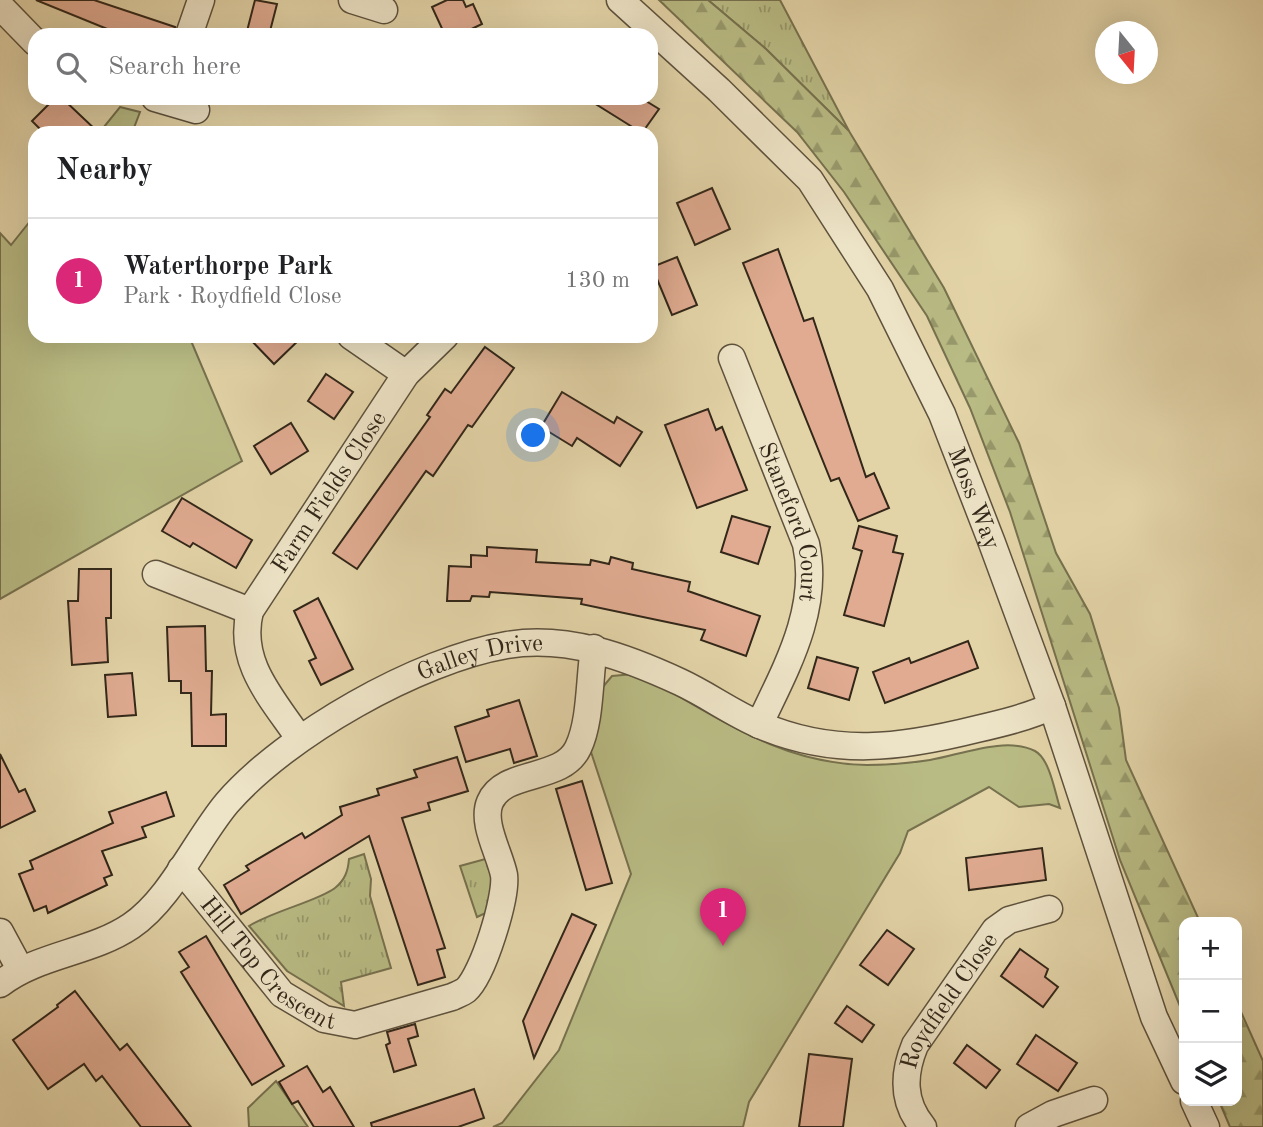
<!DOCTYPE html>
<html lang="en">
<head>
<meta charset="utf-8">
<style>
  :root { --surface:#fff; --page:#f6f6f6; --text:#202124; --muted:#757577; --line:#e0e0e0; --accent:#db2777 }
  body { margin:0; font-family:"Old Standard TT",serif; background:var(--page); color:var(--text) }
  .controls { position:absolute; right:21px; bottom:21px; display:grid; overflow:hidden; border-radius:14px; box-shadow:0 7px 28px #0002 }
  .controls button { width:63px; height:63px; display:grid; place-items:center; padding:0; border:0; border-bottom:2px solid var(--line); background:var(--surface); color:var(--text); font:35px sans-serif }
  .compass { position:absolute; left:1095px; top:21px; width:63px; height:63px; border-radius:50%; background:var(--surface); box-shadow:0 7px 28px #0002; rotate:162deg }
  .you { position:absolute; left:534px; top:436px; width:24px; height:24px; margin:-18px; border:5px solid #fff; border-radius:50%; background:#1a73e8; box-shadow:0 0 0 10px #1a73e833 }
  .badge { display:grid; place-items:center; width:46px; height:46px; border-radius:50%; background:var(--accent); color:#fff; font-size:23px; font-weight:700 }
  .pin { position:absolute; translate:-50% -58px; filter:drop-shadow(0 2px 4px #0008) }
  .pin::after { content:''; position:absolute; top:37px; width:24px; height:21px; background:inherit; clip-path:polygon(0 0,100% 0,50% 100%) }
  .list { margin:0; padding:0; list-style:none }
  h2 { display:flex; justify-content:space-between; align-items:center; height:91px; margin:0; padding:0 28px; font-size:30px }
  h2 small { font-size:23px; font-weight:400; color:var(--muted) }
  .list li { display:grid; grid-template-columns:46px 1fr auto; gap:21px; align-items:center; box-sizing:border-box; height:126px; padding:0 28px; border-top:2px solid var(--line) }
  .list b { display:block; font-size:26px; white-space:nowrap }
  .list p { margin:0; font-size:23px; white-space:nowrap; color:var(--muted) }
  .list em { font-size:23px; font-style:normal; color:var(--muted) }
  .icon { flex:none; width:38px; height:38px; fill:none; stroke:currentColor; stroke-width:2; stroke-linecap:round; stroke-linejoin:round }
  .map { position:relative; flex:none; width:1263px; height:1127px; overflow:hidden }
  .search { position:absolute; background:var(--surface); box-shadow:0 7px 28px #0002; left:28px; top:28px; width:630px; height:77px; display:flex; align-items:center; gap:18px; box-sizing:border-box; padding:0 24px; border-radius:21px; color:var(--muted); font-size:26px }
  .panel { position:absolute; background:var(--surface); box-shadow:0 7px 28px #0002; left:28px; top:126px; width:630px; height:217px; border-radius:21px }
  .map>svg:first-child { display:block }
  .grass { fill:url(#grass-tufts); stroke:#76714e; stroke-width:2 }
  .forest { fill:url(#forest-firs); stroke:#76714e; stroke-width:2 }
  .green { fill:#b9bb84; stroke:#76714e; stroke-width:2 }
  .building { fill:#e0ab91; stroke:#322719; stroke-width:2 }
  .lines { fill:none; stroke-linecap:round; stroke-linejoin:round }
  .minor-casing { stroke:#5e523d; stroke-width:29 }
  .minor { stroke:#ede3c6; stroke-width:26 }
  .labels { text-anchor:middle; stroke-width:7; stroke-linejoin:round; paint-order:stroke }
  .street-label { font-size:24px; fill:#322719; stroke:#ede3c6 }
</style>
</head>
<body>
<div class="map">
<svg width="1263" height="1127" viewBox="0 0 1263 1127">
  <defs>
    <pattern id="grass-tufts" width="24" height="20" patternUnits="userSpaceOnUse" patternTransform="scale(1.75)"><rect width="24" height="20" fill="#b9bb84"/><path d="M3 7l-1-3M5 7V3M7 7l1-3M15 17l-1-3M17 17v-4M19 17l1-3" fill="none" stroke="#97986b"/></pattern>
    <pattern id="forest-firs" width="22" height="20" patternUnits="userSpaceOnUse" patternTransform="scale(1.75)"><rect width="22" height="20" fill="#b9bb84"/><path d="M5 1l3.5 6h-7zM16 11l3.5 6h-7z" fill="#97986b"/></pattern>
  </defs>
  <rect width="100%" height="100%" fill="#e3d4a8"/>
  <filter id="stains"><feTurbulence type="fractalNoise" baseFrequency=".00286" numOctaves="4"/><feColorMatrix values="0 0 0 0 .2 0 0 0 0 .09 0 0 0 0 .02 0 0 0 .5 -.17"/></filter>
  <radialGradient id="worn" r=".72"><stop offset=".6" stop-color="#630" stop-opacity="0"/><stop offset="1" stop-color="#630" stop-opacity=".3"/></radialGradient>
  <g class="grass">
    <polygon points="708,0 780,0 849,131 766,49"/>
    <path d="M364,854L371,879L370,896L391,968L341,982L344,1006L287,971L249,926C273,911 318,901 335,888C345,880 348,871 349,859Z"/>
    <polygon points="489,858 496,891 492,910 477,917 460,866"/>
  </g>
  <g class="forest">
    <polygon points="659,0 708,0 766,49 849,131 944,288 1019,443 1056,553 1090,614 1119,708 1126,760 1200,922 1184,922 1184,1016 1120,860 1010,512 970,408 927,316 844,192 797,132"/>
    <polygon points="1237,1003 1263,1061 1263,1127 1230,1127 1219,1101 1237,1101"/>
  </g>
  <g class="green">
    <polygon points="120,107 140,112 132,133 99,133"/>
    <polygon points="35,215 35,336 189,336 242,461 0,599 0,233 11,245"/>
    <path d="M634,674L652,681C722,720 783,764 867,765C887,765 910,763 930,760C960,755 1006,736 1035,751C1050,759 1055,793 1060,808L1049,804L1019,807L989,787L908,831L900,853L749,1102L743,1127H493L502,1123L559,1050L631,874L591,752L597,694L612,676Z"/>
    <polygon points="276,1081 308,1127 249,1127 248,1108"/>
  </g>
  <g class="building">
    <polygon points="36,0 94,0 175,27 174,35 122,35"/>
    <polygon points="255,0 277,4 269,35 246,35"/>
    <polygon points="447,0 463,0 466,7 473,4 482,24 459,35 445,35 432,7"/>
    <polygon points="55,98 62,98 99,133 44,133 32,121"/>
    <polygon points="586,98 641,98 659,109 642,133"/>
    <polygon points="712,188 730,229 695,245 677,203"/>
    <polygon points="778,249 804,321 813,318 866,477 874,473 889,508 858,521 839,478 831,481 743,263"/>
    <polygon points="677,257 697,305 672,315 652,267"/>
    <polygon points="247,336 303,336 274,364"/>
    <polygon points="485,347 514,368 472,427 468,425 433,476 426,471 357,569 333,553 430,417 427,415 445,389 451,393"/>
    <polygon points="326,374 353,392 334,419 308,401"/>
    <polygon points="562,392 614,423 617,417 642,432 620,466 577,438 572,446 541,427"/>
    <polygon points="708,409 716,430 722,427 747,490 697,508 665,425"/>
    <polygon points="291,423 308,451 271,474 254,446"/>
    <polygon points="182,498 252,540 236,568 193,543 190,547 162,531"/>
    <polygon points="732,516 770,527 758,564 721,552"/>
    <polygon points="859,526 897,536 893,552 903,554 884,626 844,615 862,551 853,548"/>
    <polygon points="487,547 537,550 536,562 590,565 591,560 609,564 611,557 633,563 632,569 690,582 688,591 760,616 746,656 701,640 705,630 581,604 582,599 490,592 489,597 472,596 470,601 447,601 449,566 471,567 471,555 487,556"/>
    <polygon points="79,569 111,569 111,618 106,618 108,662 72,665 68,601 78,601"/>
    <polygon points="318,598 353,669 321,685 309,661 316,658 294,611"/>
    <polygon points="205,626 206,671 212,671 211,715 226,714 226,746 192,746 191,693 181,693 181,681 169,681 167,627"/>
    <polygon points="968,641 978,668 885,703 873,672 909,658 911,663"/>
    <polygon points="817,657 858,668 849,700 808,688"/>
    <polygon points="132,673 136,715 108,717 105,675"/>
    <polygon points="519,700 537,756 514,763 510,749 466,762 455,727 489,716 487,710"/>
    <polygon points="0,754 19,792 25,789 35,811 0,828"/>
    <polygon points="457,757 468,791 428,803 430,810 402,818 445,948 437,950 445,977 418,985 369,836 241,914 224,885 249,870 246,866 302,833 305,838 342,815 340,807 379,795 377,789 417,777 414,770"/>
    <polygon points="582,781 612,883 586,890 556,789"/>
    <polygon points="166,792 174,816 142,827 146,837 102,851 112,875 104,878 107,885 48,913 46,906 34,911 19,874 33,869 30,861 113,823 109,812"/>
    <polygon points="1042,848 1046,880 969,890 966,858"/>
    <polygon points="572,914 596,925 534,1058 523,1021"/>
    <polygon points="887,930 914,949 888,985 860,965"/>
    <polygon points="206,936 284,1066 252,1085 181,972 189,967 179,952"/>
    <polygon points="1020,949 1048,969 1045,977 1058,987 1043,1007 1001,976"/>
    <polygon points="75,991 120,1050 127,1044 191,1127 141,1127 102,1076 96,1081 84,1064 48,1089 13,1040 58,1007 57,1005"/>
    <polygon points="847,1006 874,1025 862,1042 835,1023"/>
    <polygon points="415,1024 418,1036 408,1039 416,1065 394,1072 386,1045 390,1043 387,1032"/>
    <polygon points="1036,1035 1077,1063 1058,1091 1017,1064"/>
    <polygon points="967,1045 1000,1070 986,1088 954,1063"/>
    <polygon points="809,1054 852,1059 843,1127 799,1127"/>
    <polygon points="307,1066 323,1092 330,1087 354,1127 314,1127 298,1101 292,1104 279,1082"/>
    <polygon points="474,1089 484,1118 458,1127 372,1127 371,1123"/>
  </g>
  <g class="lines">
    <defs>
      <g id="minor">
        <polyline points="352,0 384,10"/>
        <path id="s1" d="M620,0L719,90L810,180L880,289L942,414L992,543L1052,706L1154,1017L1184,1081"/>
        <polyline points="0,6 35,42"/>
        <polyline points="189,35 201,0"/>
        <polyline points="155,98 196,110"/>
        <polyline points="351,336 406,374"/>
        <path id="s2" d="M732,358L806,544C820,609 786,668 759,725"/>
        <polyline points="156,574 250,611"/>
        <path id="s3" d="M299,738C272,698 237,662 250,611L406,374L445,336"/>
        <path id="s4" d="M181,869L282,994L324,1019L355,1025L452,997C456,995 462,993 466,990C483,975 507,897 504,875C500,854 481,823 490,802C504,769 562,782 578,748C591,721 589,679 594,648"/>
        <polyline points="0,932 20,969"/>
        <path id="s5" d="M0,984C39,954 91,953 131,926C171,899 196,840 227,803C286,735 418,660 507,645C567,635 626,657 680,682C708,695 732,713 760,725C835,757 901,748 977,729C1003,723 1028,717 1052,706"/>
        <polyline points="1194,1101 1206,1127"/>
        <path id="s6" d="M923,1127C902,1102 903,1074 915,1045L995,930L1009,920L1049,909"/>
        <polyline points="1029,1127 1053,1114 1094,1100"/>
      </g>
    </defs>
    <use href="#minor" class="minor-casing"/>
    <use href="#minor" class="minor"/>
  </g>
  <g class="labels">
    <g class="street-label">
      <text dy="8" stroke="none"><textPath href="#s3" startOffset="284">Farm Fields Close</textPath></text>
      <text dy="8" stroke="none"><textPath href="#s1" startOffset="621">Moss Way</textPath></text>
      <text dy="8" stroke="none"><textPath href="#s2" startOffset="175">Staneford Court</textPath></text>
      <text dy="8" stroke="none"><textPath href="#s5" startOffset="598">Galley Drive</textPath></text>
      <text dy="8" stroke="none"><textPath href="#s4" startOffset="130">Hill Top Crescent</textPath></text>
      <text dy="8" stroke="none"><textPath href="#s6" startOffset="142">Roydfield Close</textPath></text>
    </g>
  </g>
  <rect width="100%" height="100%" filter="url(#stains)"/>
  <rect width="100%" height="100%" fill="url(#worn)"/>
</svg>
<div class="controls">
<button>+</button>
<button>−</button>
<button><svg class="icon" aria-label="layers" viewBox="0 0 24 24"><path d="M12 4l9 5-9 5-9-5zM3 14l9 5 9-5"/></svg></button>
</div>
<svg class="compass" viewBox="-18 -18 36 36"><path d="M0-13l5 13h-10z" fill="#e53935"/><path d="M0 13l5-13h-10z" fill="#757577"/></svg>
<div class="you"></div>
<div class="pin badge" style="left:723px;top:946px">1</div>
<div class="search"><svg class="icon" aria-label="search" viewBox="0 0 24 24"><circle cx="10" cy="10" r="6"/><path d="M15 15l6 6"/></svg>Search here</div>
<section class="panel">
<h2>Nearby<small></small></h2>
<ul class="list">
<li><span class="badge">1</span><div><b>Waterthorpe Park</b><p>Park · Roydfield Close</p></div><em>130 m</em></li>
</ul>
</section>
</div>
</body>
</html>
